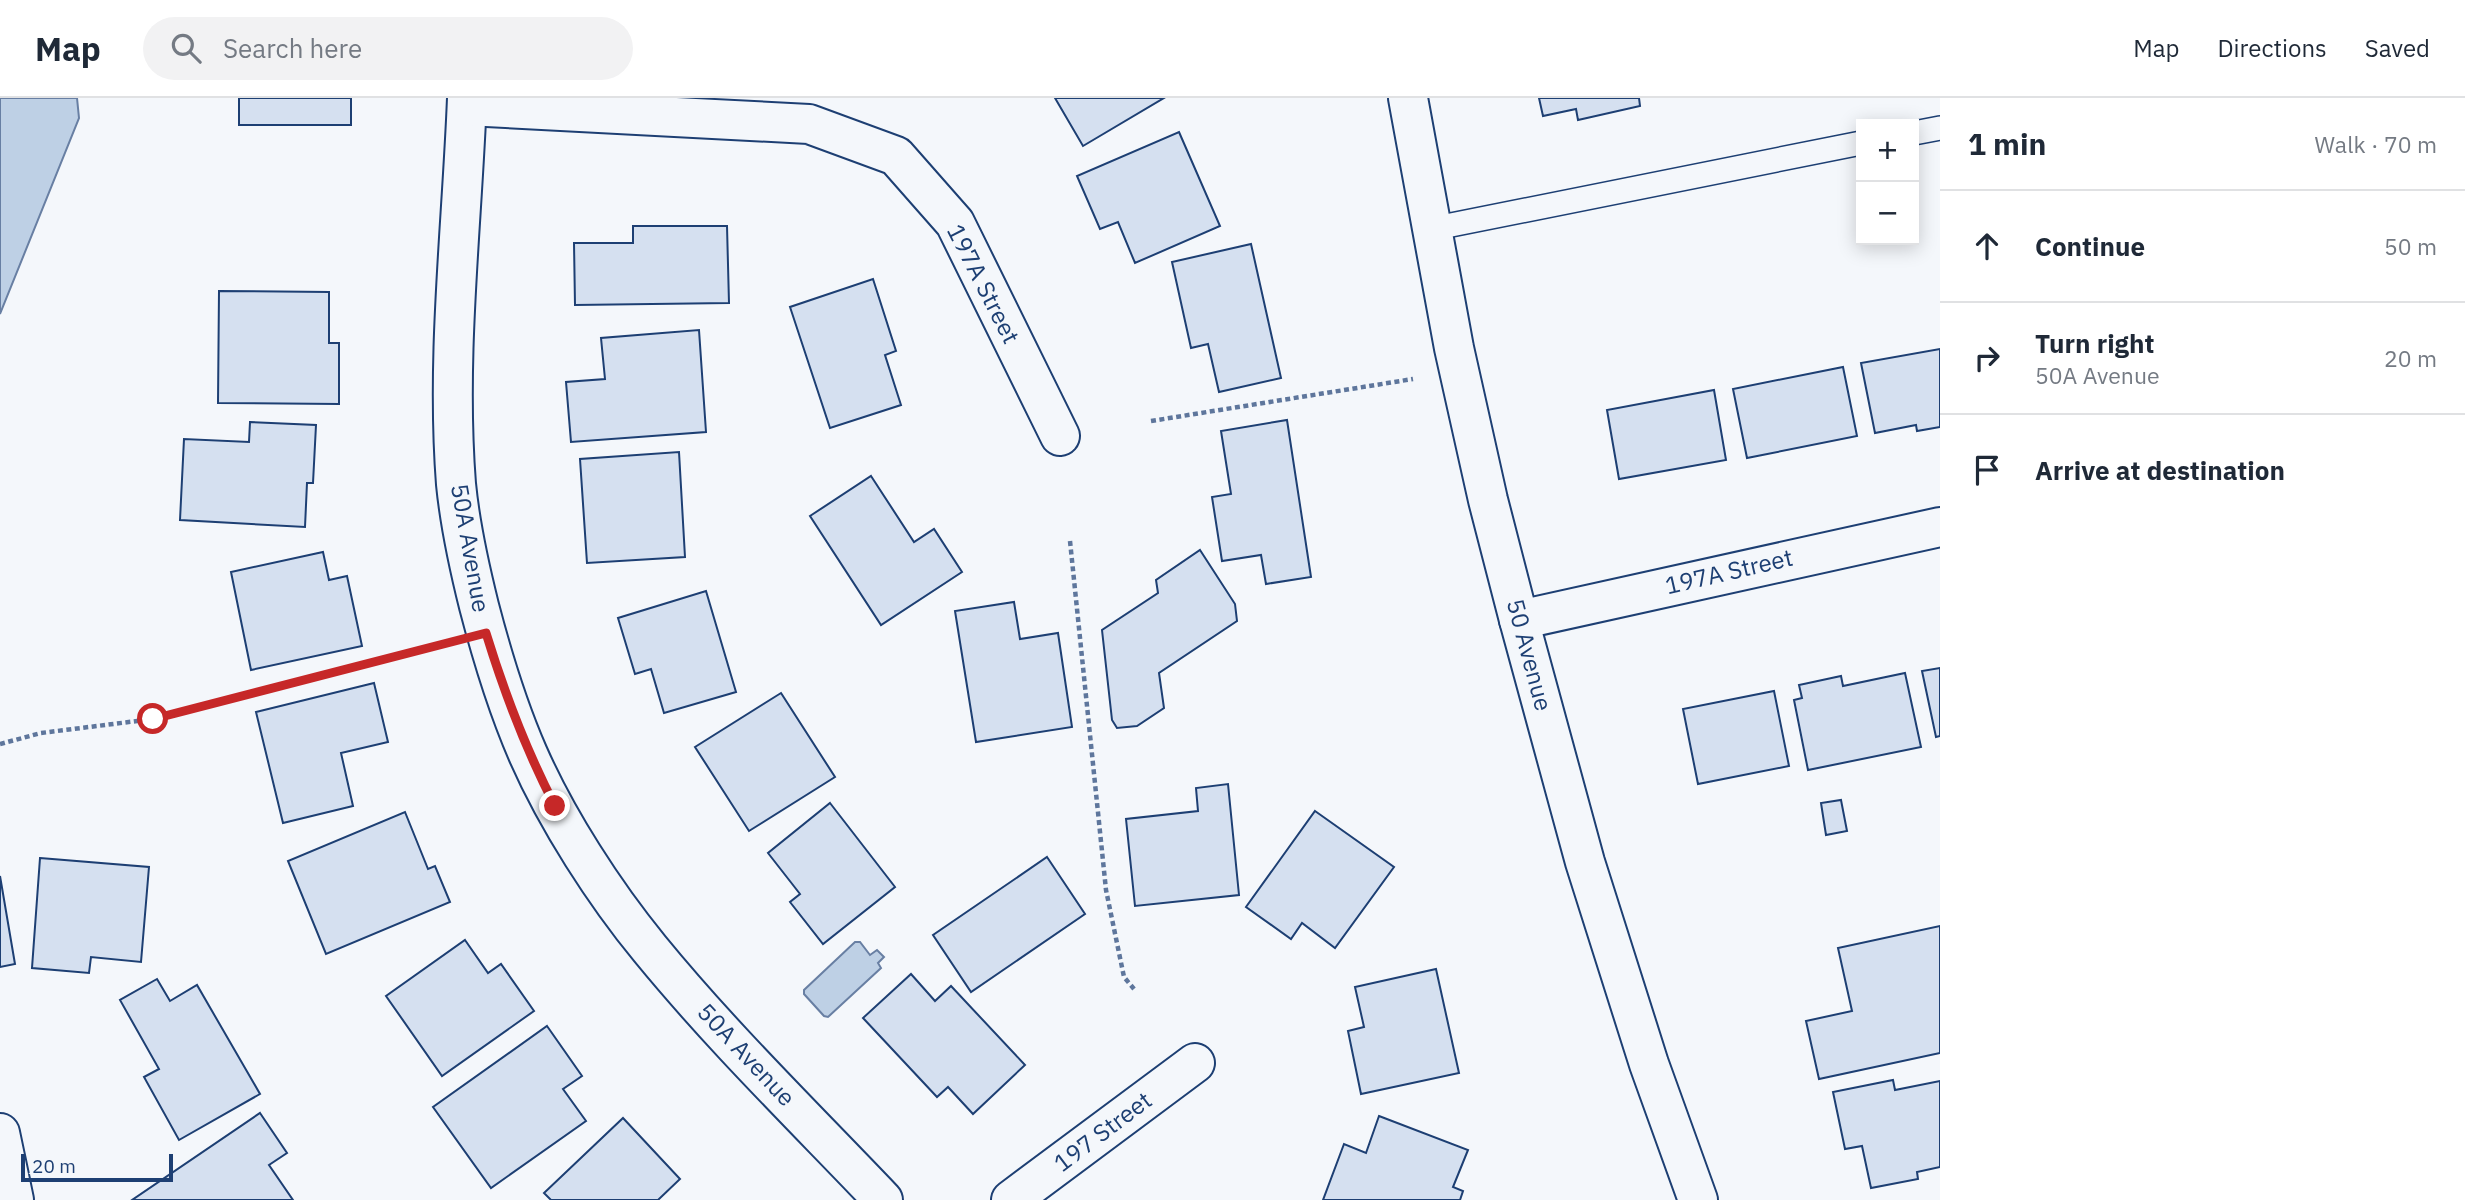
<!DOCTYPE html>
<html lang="en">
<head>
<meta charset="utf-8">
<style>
  :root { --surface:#fff; --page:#f2f2f3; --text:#1f2937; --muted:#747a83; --line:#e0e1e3 }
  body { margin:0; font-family:"IBM Plex Sans",sans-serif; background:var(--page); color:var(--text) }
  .controls { position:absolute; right:21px; top:21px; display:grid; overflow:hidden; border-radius:0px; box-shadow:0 4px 18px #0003 }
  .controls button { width:63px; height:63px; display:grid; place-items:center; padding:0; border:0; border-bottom:2px solid var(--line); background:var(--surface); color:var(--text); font:35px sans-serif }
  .scale { position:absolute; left:21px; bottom:18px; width:152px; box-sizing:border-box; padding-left:7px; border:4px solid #1d3f73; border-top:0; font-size:19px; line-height:24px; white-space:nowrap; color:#1d3f73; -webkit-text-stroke:5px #f4f7fb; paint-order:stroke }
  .stop { position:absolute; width:21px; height:21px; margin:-16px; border:5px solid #c62828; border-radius:50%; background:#fff }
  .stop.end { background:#c62828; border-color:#fff; box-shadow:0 2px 7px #0008 }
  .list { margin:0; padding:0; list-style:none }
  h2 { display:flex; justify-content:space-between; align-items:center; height:91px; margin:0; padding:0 28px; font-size:30px }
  h2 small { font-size:23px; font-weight:400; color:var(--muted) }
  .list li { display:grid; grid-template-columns:46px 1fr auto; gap:21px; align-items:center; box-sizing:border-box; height:112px; padding:0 28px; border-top:2px solid var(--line) }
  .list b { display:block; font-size:26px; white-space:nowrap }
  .list p { margin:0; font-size:23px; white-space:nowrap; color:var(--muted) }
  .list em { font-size:23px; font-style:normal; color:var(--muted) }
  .icon { flex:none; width:38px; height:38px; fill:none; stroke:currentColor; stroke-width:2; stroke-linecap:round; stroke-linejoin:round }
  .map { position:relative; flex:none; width:1940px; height:1102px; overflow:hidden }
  header { display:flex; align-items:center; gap:42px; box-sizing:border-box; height:98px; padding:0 35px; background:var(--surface); border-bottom:2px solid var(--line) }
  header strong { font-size:33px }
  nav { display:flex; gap:38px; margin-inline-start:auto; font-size:24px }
  .search { width:490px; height:63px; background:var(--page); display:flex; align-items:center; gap:18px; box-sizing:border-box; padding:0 24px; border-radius:38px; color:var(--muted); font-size:26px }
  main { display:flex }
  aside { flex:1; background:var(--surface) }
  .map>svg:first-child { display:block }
  .water { fill:#bed0e5; stroke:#687fa3; stroke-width:2 }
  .building { fill:#d5e0f0; stroke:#1d3f73; stroke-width:2 }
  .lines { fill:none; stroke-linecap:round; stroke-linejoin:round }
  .lane-casing { stroke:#1d3f73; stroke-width:26 }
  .street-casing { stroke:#1d3f73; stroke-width:42 }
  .secondary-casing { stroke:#1d3f73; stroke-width:42 }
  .path { stroke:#5e769c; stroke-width:4.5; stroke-dasharray:5 3.5; stroke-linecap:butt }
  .lane { stroke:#f4f7fb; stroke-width:23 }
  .street { stroke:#f4f7fb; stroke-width:38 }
  .secondary { stroke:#f4f7fb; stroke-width:38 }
  .route { stroke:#c62828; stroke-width:9 }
  .labels { text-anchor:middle; stroke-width:5; stroke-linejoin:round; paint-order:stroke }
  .street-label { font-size:24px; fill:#1d3f73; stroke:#f4f7fb }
</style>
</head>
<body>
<header>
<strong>Map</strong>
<div class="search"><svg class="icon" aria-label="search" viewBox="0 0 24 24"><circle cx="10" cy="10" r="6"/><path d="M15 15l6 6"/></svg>Search here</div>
<nav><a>Map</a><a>Directions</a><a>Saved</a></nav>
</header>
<main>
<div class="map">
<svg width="1940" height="1102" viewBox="0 0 1940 1102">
  <rect width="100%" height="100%" fill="#f4f7fb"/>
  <g class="water">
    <polygon points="0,0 77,0 79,20 0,216"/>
    <polygon points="855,844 860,844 870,857 877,852 884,859 878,865 881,870 828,919 824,918 804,896 804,892"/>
  </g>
  <g class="building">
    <rect x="239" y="0" width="112" height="27"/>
    <polygon points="1055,0 1164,0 1083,48"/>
    <polygon points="1539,0 1639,0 1640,8 1578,22 1576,11 1543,18"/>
    <polygon points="1179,34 1220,128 1135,165 1118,124 1100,131 1077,78"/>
    <polygon points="633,128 727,128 729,205 575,207 574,145 633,145"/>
    <polygon points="1251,146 1281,280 1219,294 1208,246 1191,250 1172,164"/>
    <polygon points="873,181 896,253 885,257 901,307 830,330 790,209"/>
    <polygon points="219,193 329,194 329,245 339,245 339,306 218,305"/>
    <polygon points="699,232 706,334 571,344 566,284 605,281 601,240"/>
    <polygon points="1940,251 1940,329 1917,333 1916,327 1875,335 1861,265"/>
    <polygon points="1843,269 1857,338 1747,360 1733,291"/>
    <polygon points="1714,292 1726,362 1619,381 1607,312"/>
    <polygon points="1287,322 1311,479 1266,486 1261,457 1222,463 1212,399 1231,396 1221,333"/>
    <polygon points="250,324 316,327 313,385 307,385 305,429 180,422 184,341 249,344"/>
    <polygon points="679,354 685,459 587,465 580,361"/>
    <polygon points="871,378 914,444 934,431 962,474 881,527 810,418"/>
    <polygon points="1200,452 1235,506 1237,523 1159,575 1164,610 1137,628 1117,630 1112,622 1102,532 1158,495 1156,482"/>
    <polygon points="323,454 329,482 347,478 362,548 251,572 231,474"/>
    <polygon points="706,493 736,594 664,615 651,571 635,576 618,520"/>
    <polygon points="1014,504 1020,541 1058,535 1072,629 976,644 955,513"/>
    <polygon points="1940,570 1940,638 1936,639 1922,573"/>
    <polygon points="1905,575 1921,649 1808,672 1794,602 1802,600 1799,587 1841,578 1843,588"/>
    <polygon points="374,585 388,644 341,655 353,708 283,725 256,614"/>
    <polygon points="1774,593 1789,668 1698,686 1683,611"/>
    <polygon points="781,595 835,679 749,733 695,649"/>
    <polygon points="1228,686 1239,797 1135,808 1126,721 1198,713 1196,690"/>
    <polygon points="1841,702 1847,733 1826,737 1821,705"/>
    <polygon points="830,705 895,789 823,846 790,804 800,796 768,755"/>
    <polygon points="1315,713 1394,769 1335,850 1302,825 1291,841 1246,809"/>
    <polygon points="405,714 428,771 435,768 450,804 326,856 288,763"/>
    <polygon points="1047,759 1085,816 971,894 933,837"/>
    <polygon points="40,760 149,769 141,864 91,859 89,875 32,870"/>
    <polygon points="0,778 15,866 0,869"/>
    <polygon points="1940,828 1940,955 1819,981 1806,923 1852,913 1838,850"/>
    <polygon points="465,842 488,875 501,866 534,913 442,978 386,898"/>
    <polygon points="1436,871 1459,975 1361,996 1348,933 1364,929 1355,889"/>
    <polygon points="911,876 935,903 951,888 1025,967 973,1016 948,989 937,999 863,920"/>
    <polygon points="157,881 170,903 197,887 260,996 179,1042 144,979 159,971 120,902"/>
    <polygon points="547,928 582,978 563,991 586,1023 491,1090 433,1009"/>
    <polygon points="1893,982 1895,992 1940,983 1940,1069 1917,1074 1918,1081 1871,1090 1862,1048 1845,1051 1833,994"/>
    <polygon points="260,1015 287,1055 269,1067 293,1102 132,1102"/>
    <polygon points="1379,1018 1468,1052 1453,1089 1463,1093 1460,1102 1323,1102 1344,1046 1366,1055"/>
    <polygon points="623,1020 680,1081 658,1102 551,1102 544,1095"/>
  </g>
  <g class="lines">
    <defs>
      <g id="lane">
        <polyline points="1914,35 1940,30"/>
        <polyline points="1431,131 1861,45"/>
      </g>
      <g id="street">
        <path d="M467,0C462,128 446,258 456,386C460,427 469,468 479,508C492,558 507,608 528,656C557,722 604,795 650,851C722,939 804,1019 883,1102"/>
        <polyline points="467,8 809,26 896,58 955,125 1060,338"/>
        <polyline points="0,1035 14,1102"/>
        <polyline points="1011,1102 1195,965"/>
      </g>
      <g id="secondary">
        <polyline points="1408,0 1454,250 1488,402 1519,522 1585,764 1649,966 1698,1102"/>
        <polyline points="1519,522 1940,429"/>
      </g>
    </defs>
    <use href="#lane" class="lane-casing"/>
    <use href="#street" class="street-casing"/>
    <use href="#secondary" class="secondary-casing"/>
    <g class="path">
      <polyline points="1151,323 1413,281"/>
      <polyline points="1070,443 1106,792 1124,879 1134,891"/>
      <polyline points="0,646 41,635 153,621 442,547"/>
    </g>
    <use href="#lane" class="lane"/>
    <use href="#street" class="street"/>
    <use href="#secondary" class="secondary"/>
  </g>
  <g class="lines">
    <path class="route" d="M153,621L486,535C505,597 525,650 555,708"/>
  </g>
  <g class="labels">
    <g class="street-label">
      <text transform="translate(983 186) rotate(63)" y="8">197A Street</text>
      <text transform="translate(470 450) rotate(80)" y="8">50A Avenue</text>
      <text transform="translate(1729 474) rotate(-13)" y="8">197A Street</text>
      <text transform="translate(1529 557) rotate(75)" y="8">50 Avenue</text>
      <text transform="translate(746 957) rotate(47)" y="8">50A Avenue</text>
      <text transform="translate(1103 1034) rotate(-37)" y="8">197 Street</text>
    </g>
  </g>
</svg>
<div class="controls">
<button>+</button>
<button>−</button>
</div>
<div class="scale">20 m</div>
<div class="stop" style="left:153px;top:621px"></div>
<div class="stop end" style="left:555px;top:708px"></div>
</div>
<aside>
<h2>1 min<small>Walk · 70 m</small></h2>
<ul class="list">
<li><svg class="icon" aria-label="ahead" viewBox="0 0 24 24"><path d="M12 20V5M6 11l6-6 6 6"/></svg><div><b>Continue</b></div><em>50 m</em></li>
<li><svg class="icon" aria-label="right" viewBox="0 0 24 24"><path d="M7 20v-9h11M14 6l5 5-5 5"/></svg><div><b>Turn right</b><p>50A Avenue</p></div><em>20 m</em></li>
<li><svg class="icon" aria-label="arrive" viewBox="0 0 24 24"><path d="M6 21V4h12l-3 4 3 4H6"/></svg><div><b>Arrive at destination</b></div></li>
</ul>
</aside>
</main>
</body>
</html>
